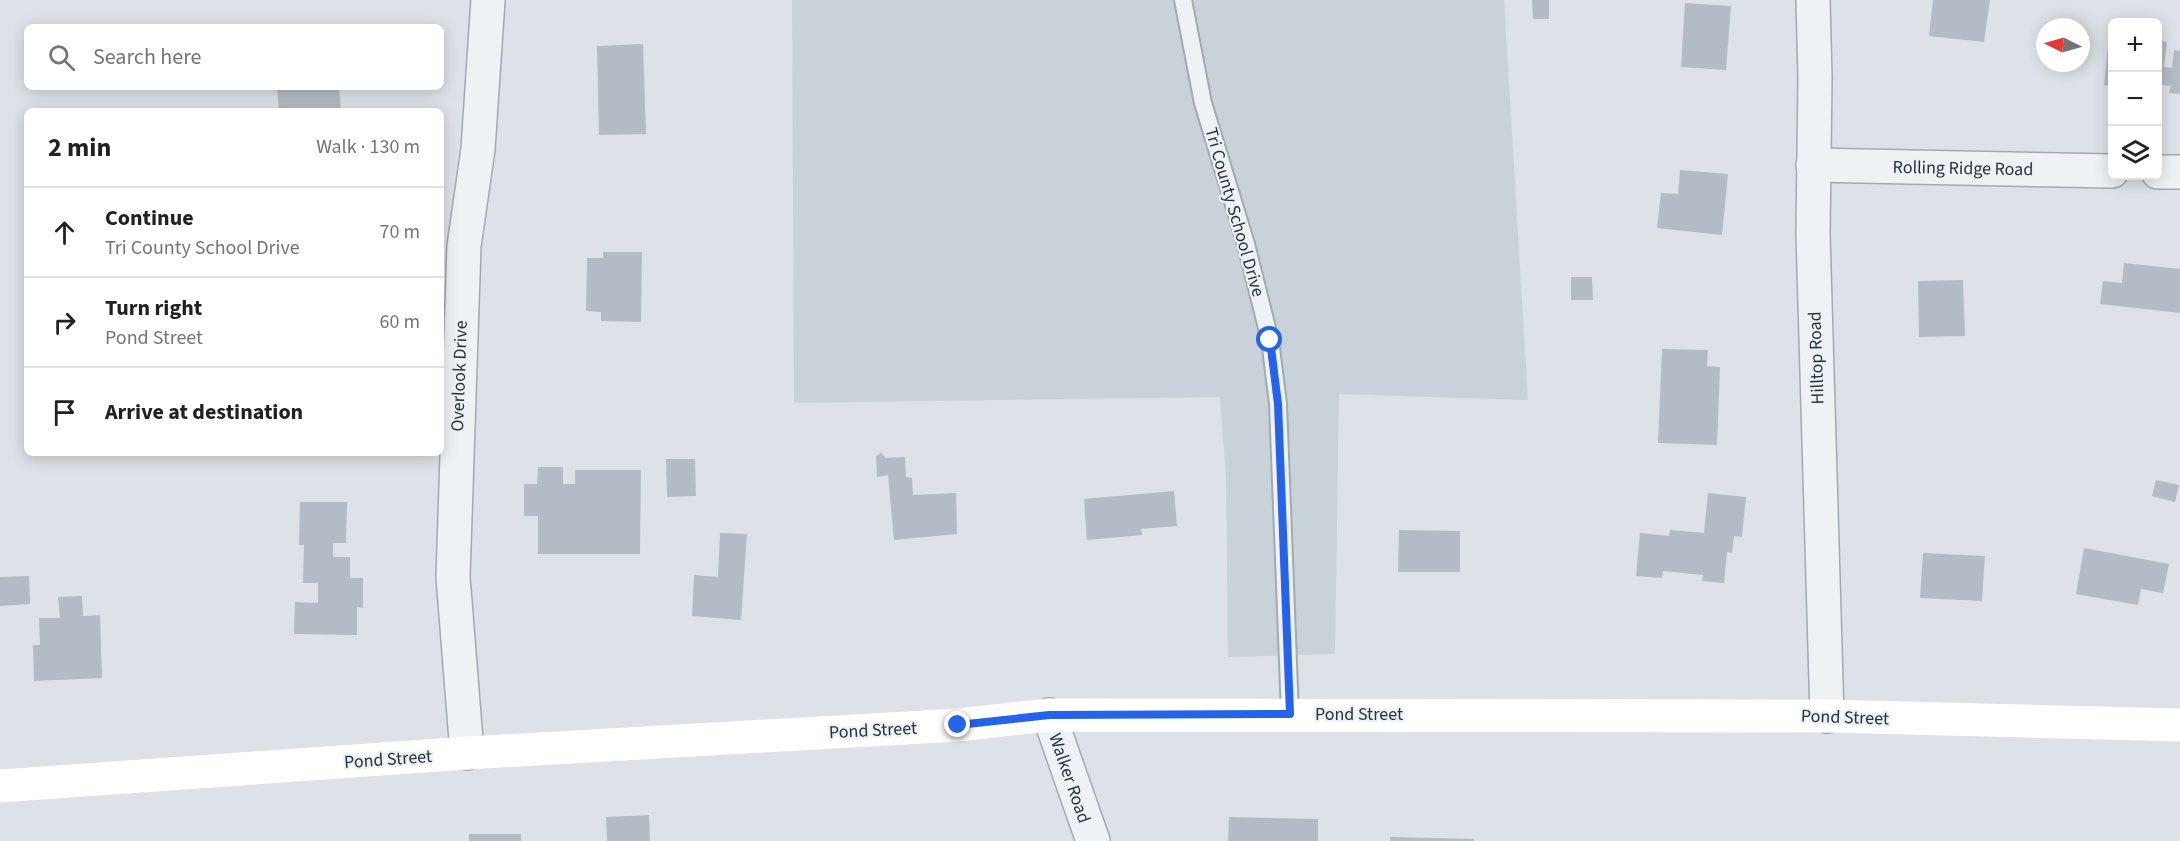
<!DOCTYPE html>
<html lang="en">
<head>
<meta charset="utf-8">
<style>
  :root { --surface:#fff; --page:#f2f2f2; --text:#202124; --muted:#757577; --line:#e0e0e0 }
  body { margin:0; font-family:"Source Sans 3",sans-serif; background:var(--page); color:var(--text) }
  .controls { position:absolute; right:18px; top:18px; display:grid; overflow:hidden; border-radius:9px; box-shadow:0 3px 15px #0003 }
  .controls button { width:54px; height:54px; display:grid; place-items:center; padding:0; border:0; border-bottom:2px solid var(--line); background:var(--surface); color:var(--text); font:30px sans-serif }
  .compass { position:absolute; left:2036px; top:18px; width:54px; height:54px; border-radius:50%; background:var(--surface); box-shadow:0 3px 15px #0003; rotate:275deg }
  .stop { position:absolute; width:18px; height:18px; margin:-14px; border:4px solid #2563eb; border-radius:50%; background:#fff }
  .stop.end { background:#2563eb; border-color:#fff; box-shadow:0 2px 6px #0008 }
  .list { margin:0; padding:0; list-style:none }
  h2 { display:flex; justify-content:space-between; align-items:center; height:78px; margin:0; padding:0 24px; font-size:26px }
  h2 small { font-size:20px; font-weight:400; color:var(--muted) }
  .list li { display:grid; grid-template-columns:39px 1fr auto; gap:18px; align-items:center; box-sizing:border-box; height:90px; padding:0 24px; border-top:2px solid var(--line) }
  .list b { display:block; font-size:22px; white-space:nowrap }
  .list p { margin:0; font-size:20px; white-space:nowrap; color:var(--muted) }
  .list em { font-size:20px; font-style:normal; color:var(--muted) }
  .icon { flex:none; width:33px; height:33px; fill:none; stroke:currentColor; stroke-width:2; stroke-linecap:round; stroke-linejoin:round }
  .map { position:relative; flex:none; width:2180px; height:841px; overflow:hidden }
  .search { position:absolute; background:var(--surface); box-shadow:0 3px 15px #0003; left:24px; top:24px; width:420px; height:66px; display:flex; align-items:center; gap:15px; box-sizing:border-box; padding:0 21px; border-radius:9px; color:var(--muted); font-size:22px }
  .panel { position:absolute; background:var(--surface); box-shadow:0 3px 15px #0003; left:24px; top:108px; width:420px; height:348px; border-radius:9px }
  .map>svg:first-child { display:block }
  .built { fill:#cad2d9 }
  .building { fill:#b3bcc4 }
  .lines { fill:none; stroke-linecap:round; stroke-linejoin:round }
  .service-casing { stroke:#a2aab1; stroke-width:20 }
  .minor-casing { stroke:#a2aab1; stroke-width:36 }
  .service { stroke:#eff2f5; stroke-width:16 }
  .minor { stroke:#eff2f5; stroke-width:33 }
  .secondary { stroke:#fff; stroke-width:33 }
  .route { stroke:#2563eb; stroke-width:8 }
  .labels { text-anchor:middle; stroke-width:4.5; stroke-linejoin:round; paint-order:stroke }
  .street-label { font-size:18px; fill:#26323e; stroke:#ecf1f5 }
</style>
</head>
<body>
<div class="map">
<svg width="2180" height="841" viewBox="0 0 2180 841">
  <rect width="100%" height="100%" fill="#dce2e7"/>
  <polygon class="built" points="792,0 1504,0 1528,400 1339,394 1335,654 1228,657 1226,479 1220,397 794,403"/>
  <g class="building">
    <polygon points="1532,0 1549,0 1549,19 1533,19"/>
    <polygon points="1933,0 1990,0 1984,42 1929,36"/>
    <polygon points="1685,3 1731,6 1726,70 1681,67"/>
    <polygon points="2109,35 2112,35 2112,86 2104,85"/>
    <polygon points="2158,40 2167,42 2164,67 2172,68 2174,50 2180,51 2180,94 2169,93 2171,86 2160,85 2158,94"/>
    <polygon points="643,44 646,134 599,135 597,46"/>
    <polygon points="339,87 341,111 279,111 277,88"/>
    <polygon points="1680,170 1728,174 1722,235 1657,228 1661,193 1678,194"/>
    <polygon points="603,252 642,252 641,322 601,321 601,312 586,311 587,258 603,258"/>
    <polygon points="2124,263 2180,269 2180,313 2100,304 2103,281 2122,283"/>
    <polygon points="1571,277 1592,277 1593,300 1571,300"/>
    <polygon points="1963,280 1965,336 1919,337 1918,281"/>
    <polygon points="1662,349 1708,350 1707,366 1720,367 1717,445 1658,443"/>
    <polygon points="881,453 886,458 905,457 906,477 912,478 913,495 956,493 957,534 894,540 888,475 877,477 876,456"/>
    <polygon points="666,459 695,459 696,496 667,497"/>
    <polygon points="538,467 563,467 563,484 575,484 575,470 641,470 640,554 538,554 538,516 524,516 524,484 537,484"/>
    <polygon points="2156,480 2179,485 2175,502 2152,496"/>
    <polygon points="1174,491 1177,526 1141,529 1142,535 1087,540 1084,499"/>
    <polygon points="1708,493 1746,497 1742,537 1734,536 1732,553 1727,552 1724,583 1702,581 1703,575 1663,571 1662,578 1636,576 1640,533 1669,536 1670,530 1704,533"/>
    <polygon points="300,502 347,502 346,543 333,543 333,557 350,557 350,578 363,578 363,608 357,607 357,635 294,634 295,602 318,603 318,583 303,583 304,545 299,545"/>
    <polygon points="1399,530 1460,531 1460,572 1398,572"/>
    <polygon points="720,533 747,534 741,620 692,616 694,575 718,577"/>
    <polygon points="2084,548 2169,564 2163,593 2141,589 2138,605 2076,594"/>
    <polygon points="1923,553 1985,556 1982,601 1920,598"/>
    <polygon points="29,576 30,604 0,606 0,577"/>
    <polygon points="82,596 83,616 100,615 102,678 34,681 33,645 40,645 39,618 60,618 58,597"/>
    <polygon points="649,815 650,841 607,841 606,817"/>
    <polygon points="1229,817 1318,819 1318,841 1228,841"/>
    <rect x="469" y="834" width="52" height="7"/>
    <polygon points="1390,837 1474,839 1474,841 1390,841"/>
  </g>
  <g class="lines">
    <defs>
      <polyline id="service" points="1183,0 1203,103 1246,244 1270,340 1278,404 1290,714"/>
      <g id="minor">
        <polyline points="1813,0 1815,78 1813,234 1827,716"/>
        <polyline points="1813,165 2112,171"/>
        <polyline points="2158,172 2180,172"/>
        <polyline points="1049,715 1093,841"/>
        <polyline points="467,753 453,577 464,246 478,149 488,0"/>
      </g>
    </defs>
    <use href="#service" class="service-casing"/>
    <use href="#minor" class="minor-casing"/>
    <use href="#service" class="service"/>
    <use href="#minor" class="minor"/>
    <polyline class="secondary" points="0,786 467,753 958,725 1049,715 1827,716 2180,725"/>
  </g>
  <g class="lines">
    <polyline class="route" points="958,725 1049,715 1290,714 1278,404 1270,340"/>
  </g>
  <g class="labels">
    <g class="street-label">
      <text transform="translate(1963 168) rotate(1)" y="6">Rolling Ridge Road</text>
      <text transform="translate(1235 212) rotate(74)" y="6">Tri County School Drive</text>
      <text transform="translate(1816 358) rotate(-92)" y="6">Hilltop Road</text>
      <text transform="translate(459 376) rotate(-88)" y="6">Overlook Drive</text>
      <text x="1359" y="720">Pond Street</text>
      <text transform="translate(1845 717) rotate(2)" y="6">Pond Street</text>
      <text transform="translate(873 730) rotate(-3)" y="6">Pond Street</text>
      <text transform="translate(388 759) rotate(-4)" y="6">Pond Street</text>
      <text transform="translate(1070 778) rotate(71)" y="6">Walker Road</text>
    </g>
  </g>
</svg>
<div class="controls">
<button>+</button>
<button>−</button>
<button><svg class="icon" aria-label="layers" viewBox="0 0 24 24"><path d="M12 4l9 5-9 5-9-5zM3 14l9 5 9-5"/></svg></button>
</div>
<svg class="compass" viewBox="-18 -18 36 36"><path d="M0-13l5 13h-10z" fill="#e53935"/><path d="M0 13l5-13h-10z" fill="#757577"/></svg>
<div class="stop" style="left:1270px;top:340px"></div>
<div class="stop end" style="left:958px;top:725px"></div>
<div class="search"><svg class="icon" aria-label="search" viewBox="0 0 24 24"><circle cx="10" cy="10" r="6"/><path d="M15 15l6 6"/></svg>Search here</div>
<section class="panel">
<h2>2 min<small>Walk · 130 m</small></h2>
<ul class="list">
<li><svg class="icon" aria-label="ahead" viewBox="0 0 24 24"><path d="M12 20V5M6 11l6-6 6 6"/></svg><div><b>Continue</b><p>Tri County School Drive</p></div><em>70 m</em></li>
<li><svg class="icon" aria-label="right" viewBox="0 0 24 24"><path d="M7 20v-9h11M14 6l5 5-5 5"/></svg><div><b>Turn right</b><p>Pond Street</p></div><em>60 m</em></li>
<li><svg class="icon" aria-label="arrive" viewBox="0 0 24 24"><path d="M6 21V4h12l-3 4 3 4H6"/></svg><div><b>Arrive at destination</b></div></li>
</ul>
</section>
</div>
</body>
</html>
